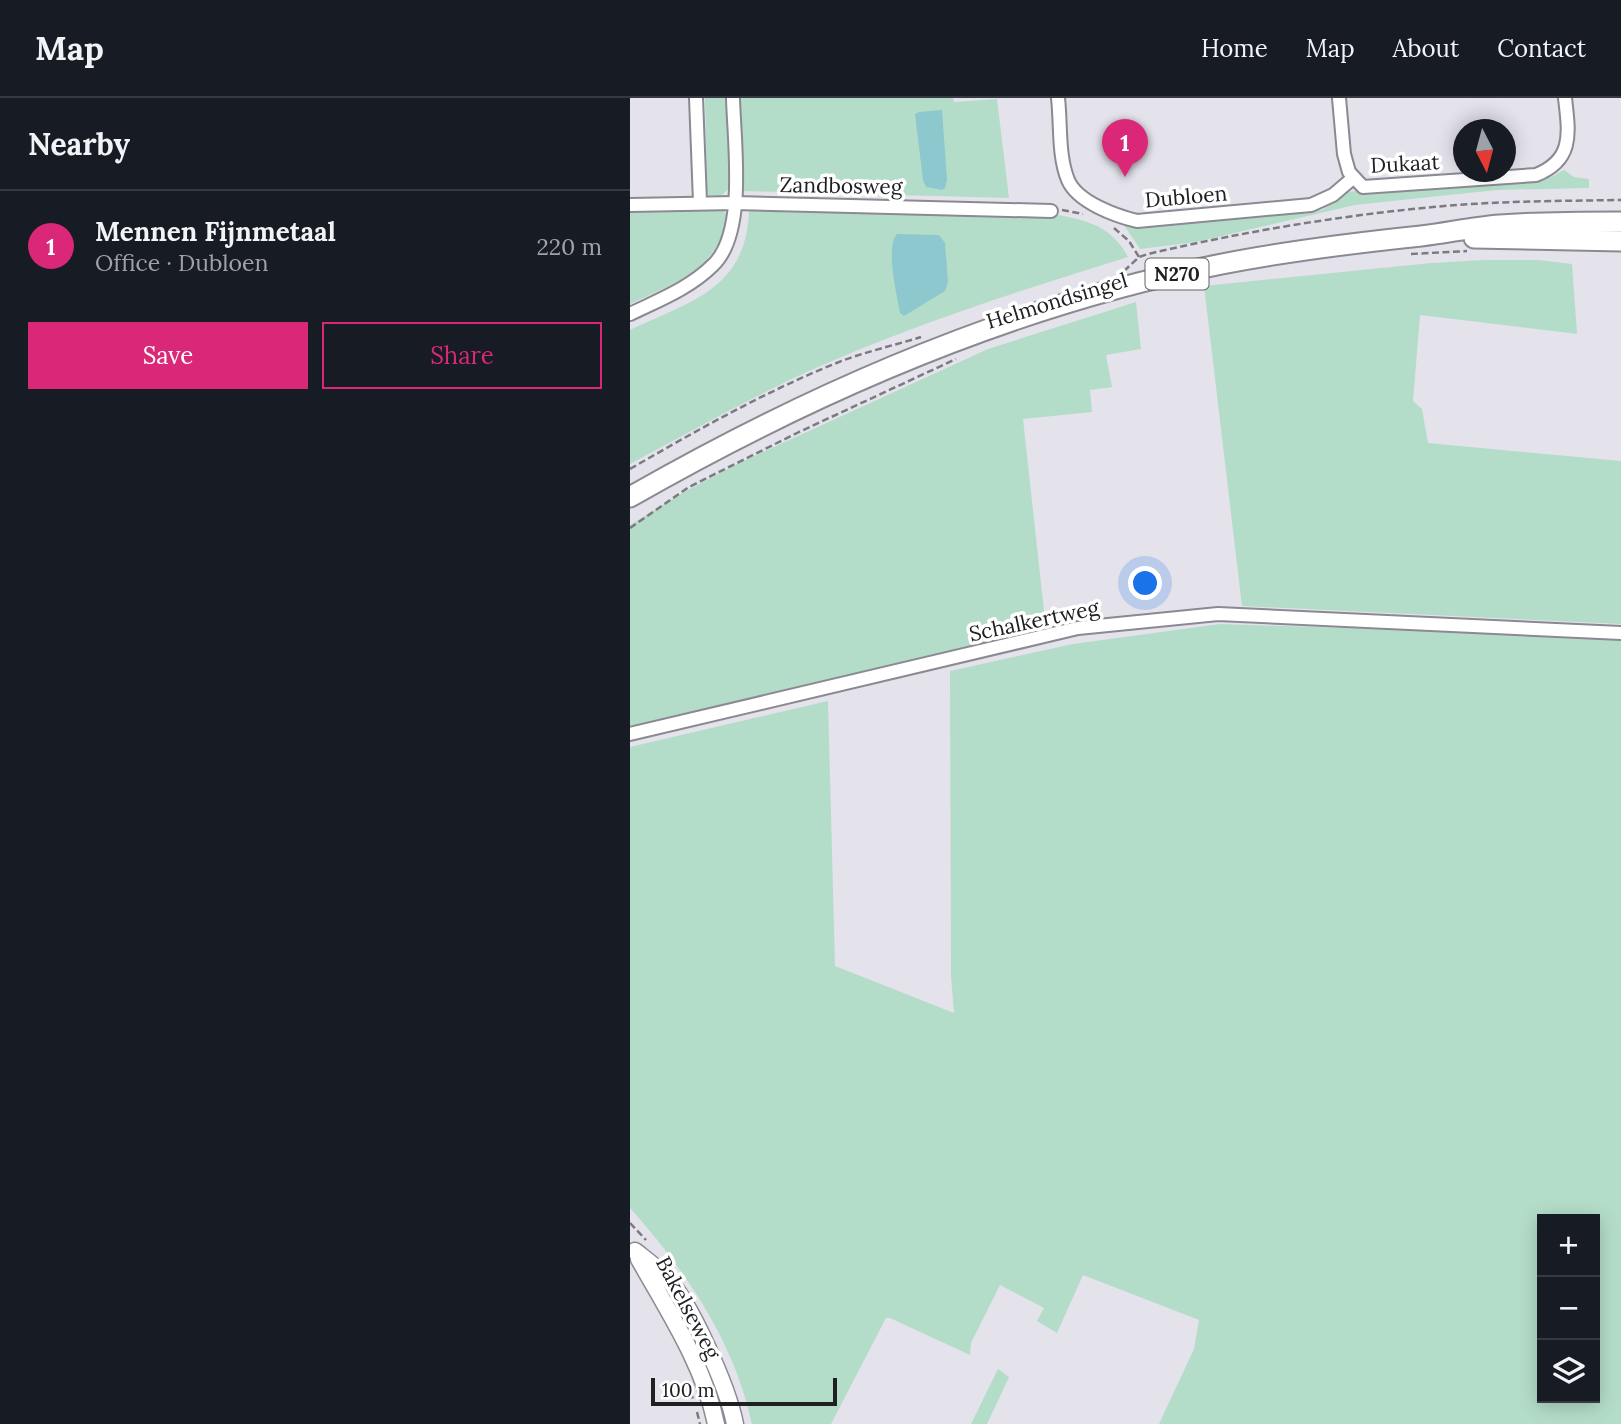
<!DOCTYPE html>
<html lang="en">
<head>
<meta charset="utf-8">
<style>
  :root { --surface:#171b24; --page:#20242c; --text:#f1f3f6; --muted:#9ea1a6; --line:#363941; --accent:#db2777 }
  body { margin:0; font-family:Lora,serif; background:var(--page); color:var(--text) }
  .controls { position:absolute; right:21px; bottom:21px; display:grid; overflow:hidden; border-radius:0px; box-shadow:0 4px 18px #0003 }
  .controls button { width:63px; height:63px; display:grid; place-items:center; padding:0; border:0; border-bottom:2px solid var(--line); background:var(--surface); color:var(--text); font:35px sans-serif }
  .compass { position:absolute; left:823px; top:21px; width:63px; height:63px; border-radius:50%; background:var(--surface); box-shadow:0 4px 18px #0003; rotate:174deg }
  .scale { position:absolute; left:21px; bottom:18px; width:186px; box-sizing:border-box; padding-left:7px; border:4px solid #202023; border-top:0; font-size:19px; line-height:24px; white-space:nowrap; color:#202023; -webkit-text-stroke:5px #fff; paint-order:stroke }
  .you { position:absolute; left:516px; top:486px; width:24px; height:24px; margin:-18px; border:5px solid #fff; border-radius:50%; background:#1a73e8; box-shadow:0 0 0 10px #1a73e833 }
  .badge { display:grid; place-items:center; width:46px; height:46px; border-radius:50%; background:var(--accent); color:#fff; font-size:23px; font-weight:700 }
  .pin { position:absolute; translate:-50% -58px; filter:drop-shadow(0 2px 4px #0008) }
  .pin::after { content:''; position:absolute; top:37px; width:24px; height:21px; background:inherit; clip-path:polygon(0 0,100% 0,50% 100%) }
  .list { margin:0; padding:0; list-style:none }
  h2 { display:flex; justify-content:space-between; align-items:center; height:91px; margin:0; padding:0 28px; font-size:30px }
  h2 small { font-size:23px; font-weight:400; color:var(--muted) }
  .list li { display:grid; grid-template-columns:46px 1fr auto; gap:21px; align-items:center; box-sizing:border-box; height:112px; padding:0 28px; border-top:2px solid var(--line) }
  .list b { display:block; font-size:26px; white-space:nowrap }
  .list p { margin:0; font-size:23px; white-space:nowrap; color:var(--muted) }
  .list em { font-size:23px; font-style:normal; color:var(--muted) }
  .actions { display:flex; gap:14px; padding:21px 28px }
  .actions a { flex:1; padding:16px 0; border:2px solid var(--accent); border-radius:0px; text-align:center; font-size:24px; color:var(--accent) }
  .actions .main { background:var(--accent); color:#fff }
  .icon { flex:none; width:38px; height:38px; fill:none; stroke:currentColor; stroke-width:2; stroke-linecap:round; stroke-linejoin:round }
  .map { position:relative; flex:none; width:991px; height:1326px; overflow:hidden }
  header { display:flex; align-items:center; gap:42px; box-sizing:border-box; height:98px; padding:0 35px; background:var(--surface); border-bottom:2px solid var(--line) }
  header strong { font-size:33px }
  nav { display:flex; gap:38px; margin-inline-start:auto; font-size:24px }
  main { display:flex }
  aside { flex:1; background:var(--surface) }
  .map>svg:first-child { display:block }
  .green { fill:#b4ddc9; fill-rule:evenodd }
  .water { fill:#8dc8cf }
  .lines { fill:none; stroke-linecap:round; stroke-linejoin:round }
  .minor-casing { stroke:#8b8991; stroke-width:16 }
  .secondary-casing { stroke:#8b8991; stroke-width:19 }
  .primary-casing { stroke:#8b8991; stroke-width:23 }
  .path { stroke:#7b7a80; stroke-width:2.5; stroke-dasharray:7 3.5; stroke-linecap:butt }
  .minor { stroke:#fff; stroke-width:12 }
  .secondary { stroke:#fff; stroke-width:16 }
  .primary { stroke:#fff; stroke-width:19 }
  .labels { text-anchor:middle; stroke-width:7; stroke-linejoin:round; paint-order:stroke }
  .shield { fill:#fff; stroke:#636365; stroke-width:2 }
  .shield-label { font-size:19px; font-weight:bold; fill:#202023 }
  .street-label { font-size:21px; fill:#202023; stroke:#fff }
</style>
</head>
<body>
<header>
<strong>Map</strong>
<nav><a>Home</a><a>Map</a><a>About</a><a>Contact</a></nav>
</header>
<main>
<aside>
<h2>Nearby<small></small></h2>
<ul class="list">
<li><span class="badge">1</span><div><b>Mennen Fijnmetaal</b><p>Office · Dubloen</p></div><em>220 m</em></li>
</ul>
<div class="actions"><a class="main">Save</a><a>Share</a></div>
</aside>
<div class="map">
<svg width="991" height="1326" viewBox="0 0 991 1326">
  <rect width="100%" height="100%" fill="#e4e2eb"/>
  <g class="green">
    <polygon points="75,0 98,0 100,89 91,98 77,97"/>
    <polygon points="107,0 323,0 324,4 367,1 379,100 111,93"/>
    <polygon points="934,72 944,79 959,81 959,90 866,92 725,107 566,144 510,151 494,127 508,128 692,112 719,94 733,92 740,95 754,95 902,83 921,79"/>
    <path d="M92,110L99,121C84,173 45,185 0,206V114Z"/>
    <path d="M167,112L428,117C460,123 482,129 498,159C392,192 281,227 179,273C118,301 59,334 0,366V232C60,203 116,192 119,113Z"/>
    <polygon points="854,162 909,162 942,166 947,236 790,217 783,303 792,311 798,345 991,363 991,526 612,508 574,188 801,165"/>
    <polygon points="506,204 511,251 476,257 482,289 460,292 462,314 393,321 416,531 0,631 0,427 56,393 111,364 358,251"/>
    <path d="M590,526L991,539V1326H529L564,1251L569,1222L453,1177L427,1235L407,1223L414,1210L370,1187L341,1245L340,1257L260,1220H256L201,1326H122C104,1243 56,1173 0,1110V649L198,603L205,868L324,915L321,878L320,573L443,546ZM912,1121H965V1300H912Z"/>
    <polygon points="368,1271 379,1279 357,1326 341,1326"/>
  </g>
  <g class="water">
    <polygon points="312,12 317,82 315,90 312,92 296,89 293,82 285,16 289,14"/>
    <path d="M267,136L309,137L315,145L318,184L315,193L274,218L270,215C267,196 255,150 267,136Z"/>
  </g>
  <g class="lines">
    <defs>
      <g id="minor">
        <polyline points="66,0 70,104"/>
        <path d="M428,0C431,26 428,58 438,82C447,104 486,118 507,123L681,107L703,97L723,80"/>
        <path d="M709,0L714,56L719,74L733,89L906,77C944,62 939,35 935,0"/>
        <polyline points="0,107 105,105 421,113"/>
        <path d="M0,216C29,202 60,190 83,167C117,135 104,44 103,0"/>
        <polyline points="0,636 448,530 588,516 991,535"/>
      </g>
      <g id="secondary">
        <path d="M5,1153C15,1161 26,1169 35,1178C60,1203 98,1290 105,1326"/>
        <path d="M9,1161C38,1213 74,1267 86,1326"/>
      </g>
      <g id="primary">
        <polyline points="844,140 991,143"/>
        <path d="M0,399C185,293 383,207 592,166C658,153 724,145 791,138C817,135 843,129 870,127C910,124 951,124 991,124"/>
      </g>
    </defs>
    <use href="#minor" class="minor-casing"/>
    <use href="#secondary" class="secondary-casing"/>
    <use href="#primary" class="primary-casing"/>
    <g class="path">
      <polyline points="432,112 453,116"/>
      <polyline points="484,130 499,143 509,159"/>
      <polyline points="781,156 837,153"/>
      <path d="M494,173L509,159L518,156C612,134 707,118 803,109C866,103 928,103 991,102"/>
      <path d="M0,371C69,331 140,291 214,262C239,253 265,247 291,239"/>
      <polyline points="0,430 59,389 169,334 326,261"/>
      <polyline points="0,1125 16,1142"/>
      <polyline points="57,1284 64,1304"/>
      <polyline points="67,1314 70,1326"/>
    </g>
    <use href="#minor" class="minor"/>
    <use href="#secondary" class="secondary"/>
    <use href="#primary" class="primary"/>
  </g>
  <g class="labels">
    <rect class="shield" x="515.5" y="160.5" width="63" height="31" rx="5"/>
    <g class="shield-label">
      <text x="547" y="183">N270</text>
    </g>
    <g class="street-label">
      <text transform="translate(775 66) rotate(-3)" y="7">Dukaat</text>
      <text transform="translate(211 88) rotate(1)" y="7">Zandbosweg</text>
      <text transform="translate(556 99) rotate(-5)" y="7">Dubloen</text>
      <text transform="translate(427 203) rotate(-17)" y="7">Helmondsingel</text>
      <text transform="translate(404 523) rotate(-12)" y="7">Schalkertweg</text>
      <text transform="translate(58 1210) rotate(62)" y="7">Bakelseweg</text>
    </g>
  </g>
</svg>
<div class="controls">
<button>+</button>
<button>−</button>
<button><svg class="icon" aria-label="layers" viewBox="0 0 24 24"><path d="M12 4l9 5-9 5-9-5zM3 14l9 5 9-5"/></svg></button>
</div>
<svg class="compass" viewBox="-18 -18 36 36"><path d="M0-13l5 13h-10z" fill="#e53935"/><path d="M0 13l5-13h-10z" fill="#9ea1a6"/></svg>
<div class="scale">100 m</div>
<div class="you"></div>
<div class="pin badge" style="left:495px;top:79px">1</div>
</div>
</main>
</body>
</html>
